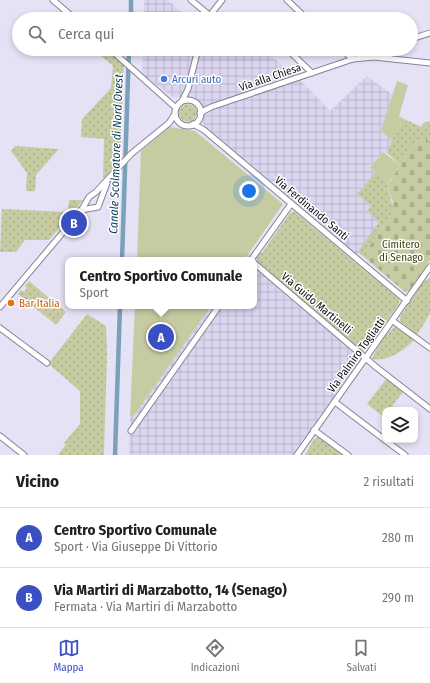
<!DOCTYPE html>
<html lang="it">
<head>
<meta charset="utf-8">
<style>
  :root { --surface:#fff; --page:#f6f6f6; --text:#202124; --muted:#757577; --line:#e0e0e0; --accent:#3a4fc2 }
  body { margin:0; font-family:"Fira Sans Condensed",sans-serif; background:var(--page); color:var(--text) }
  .controls { position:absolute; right:12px; bottom:12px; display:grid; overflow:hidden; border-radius:8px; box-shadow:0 2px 6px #0003 }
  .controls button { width:36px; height:36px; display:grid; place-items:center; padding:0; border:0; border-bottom:1px solid var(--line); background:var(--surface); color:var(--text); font:20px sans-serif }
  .you { position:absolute; left:249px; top:191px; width:14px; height:14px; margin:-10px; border:3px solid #fff; border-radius:50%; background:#1a73e8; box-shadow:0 0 0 6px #1a73e833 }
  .badge { display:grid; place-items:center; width:26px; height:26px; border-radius:50%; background:var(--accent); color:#fff; font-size:13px; font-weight:700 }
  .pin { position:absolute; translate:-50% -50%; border:2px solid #fff; box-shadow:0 1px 4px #0006 }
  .popup { position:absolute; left:65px; top:257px; width:192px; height:52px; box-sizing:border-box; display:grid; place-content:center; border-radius:8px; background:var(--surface); filter:drop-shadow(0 1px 3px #0005); font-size:13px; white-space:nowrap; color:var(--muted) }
  .popup b { font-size:15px; color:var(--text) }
  .popup::after { content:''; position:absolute; left:50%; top:100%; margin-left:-8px; border:8px solid transparent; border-top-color:var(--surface) }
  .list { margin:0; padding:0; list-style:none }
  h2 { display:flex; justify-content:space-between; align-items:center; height:52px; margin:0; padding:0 16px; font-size:17px }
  h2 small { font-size:13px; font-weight:400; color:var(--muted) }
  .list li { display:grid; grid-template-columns:26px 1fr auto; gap:12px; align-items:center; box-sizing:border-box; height:60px; padding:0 16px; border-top:1px solid var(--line) }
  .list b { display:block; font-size:15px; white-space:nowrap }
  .list p { margin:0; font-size:13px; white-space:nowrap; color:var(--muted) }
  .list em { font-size:13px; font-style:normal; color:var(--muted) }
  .icon { flex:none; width:22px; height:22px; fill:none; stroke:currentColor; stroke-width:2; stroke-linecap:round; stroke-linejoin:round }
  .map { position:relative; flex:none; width:430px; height:455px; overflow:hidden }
  .search { position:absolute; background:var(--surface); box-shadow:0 2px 6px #0003; left:12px; right:12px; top:12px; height:44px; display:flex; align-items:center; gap:10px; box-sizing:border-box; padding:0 14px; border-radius:22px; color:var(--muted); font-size:15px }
  .sheet { height:172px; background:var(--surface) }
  nav { display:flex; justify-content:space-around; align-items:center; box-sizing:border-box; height:56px; border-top:1px solid var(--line); background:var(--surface); font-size:11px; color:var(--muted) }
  nav a { display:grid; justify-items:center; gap:2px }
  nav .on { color:var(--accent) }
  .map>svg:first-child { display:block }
  .industrial { fill:url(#industrial-grid) }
  .grass { fill:url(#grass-dots) }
  .cemetery { fill:url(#cemetery-stones) }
  .garden { fill:#c7cba2 }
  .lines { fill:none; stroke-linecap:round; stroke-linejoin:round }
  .canal { stroke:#7ba0b9; stroke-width:4.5 }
  .street-casing { stroke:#878396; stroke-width:7 }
  .street { stroke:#fff; stroke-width:5 }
  .shop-dot { fill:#3f7fe0; stroke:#fff; stroke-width:1.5 }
  .food-dot { fill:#e8710a; stroke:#fff; stroke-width:1.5 }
  .labels { text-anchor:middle; stroke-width:3; stroke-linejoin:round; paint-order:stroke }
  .street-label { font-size:11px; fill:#100e15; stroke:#fff }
  .shop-label { font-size:11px; fill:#366cbe; stroke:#fff; text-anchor:start }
  .park-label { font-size:11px; fill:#3f4211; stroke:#fff }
  .food-label { font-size:11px; fill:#c56008; stroke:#fff; text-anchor:start }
  .water-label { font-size:12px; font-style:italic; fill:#0b3d57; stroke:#fff }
</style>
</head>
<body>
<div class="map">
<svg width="430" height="455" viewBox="0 0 430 455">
  <defs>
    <pattern id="industrial-grid" width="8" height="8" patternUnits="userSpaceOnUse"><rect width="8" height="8" fill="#dbd5f0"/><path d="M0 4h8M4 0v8" fill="none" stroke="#bbb6cd"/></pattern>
    <pattern id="grass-dots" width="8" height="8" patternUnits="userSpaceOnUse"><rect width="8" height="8" fill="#c7cba2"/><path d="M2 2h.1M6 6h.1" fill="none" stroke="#aaad8b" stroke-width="1.8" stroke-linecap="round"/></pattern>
    <pattern id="cemetery-stones" width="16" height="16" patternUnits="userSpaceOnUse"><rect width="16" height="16" fill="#c7cba2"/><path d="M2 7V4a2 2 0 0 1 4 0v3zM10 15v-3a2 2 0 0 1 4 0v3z" fill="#aaad8b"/></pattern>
  </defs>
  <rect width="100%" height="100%" fill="#e6e2f6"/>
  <g class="industrial">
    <polygon points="144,0 168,0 189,19 144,19"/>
    <polygon points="143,49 263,49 300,80 330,111 367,76 393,95 381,131 392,140 387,153 383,152 370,166 376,172 357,194 371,206 379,222 357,255 204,126 198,102 188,97 173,97 142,74"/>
    <polygon points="248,253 366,354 295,455 129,455 130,416 133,417 211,306 254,306 254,260 244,260"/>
  </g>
  <g class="grass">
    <polygon points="93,49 106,49 124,65 120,161 105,178 103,178 104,139 81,137 82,119 111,88 113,66"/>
    <circle cx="188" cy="113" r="9"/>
    <polygon points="404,119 422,127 423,123 430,121 430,146 410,149 400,165 387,153 392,140"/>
    <polygon points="15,146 59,149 36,175 35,191 26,191 27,173 11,151"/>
    <polygon points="376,172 388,183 387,186 394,210 363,256 358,252 379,222 367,211 371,206 357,194"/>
    <polygon points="69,200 83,200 49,240 25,240 16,252 0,252 2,209 68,212"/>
    <polygon points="294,211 399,299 399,304 366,350 362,351 257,261 258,253 262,253 290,213"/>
    <polygon points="430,278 430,314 417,335 400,321 400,317 423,282"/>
    <polygon points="29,281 66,312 56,325 18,294 21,290 24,292 27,288 25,286"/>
    <polygon points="87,314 106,326 107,354 104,455 58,455 66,444 64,443 80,424 80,391 52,367 49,363"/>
    <path d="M397,326L415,339C403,351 389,362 372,359C374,352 390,327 397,326Z"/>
    <polygon points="386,379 403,392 392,406 397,410 385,410 385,418 367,404"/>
    <polygon points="319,437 343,455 305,455 314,439"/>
  </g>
  <polygon class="cemetery" points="427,139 430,146 430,260 410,291 405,292 363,256 394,210 391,208 393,202 387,186 410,149 409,143"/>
  <g class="garden">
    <polygon points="397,81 408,85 399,116 404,119 392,140 381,131"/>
    <polygon points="170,127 195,131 283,204 244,260 137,260 141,151"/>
    <polygon points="383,152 400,165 388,183 370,167"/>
    <polygon points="135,306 211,306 133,417 130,416"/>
  </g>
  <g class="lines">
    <g class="canal">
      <polyline points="131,19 131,0"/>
      <polyline points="122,260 129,49"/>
      <polyline points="115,455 120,306"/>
    </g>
    <defs>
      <g id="street">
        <polyline points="53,0 75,19"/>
        <polyline points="191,0 209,15"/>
        <polyline points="287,0 307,19"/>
        <polyline points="207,19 222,0"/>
        <polyline points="411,39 430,33"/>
        <polyline points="110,49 176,108"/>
        <polyline points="287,49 312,73"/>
        <polyline points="341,49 353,59"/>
        <polyline points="368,56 384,49"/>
        <polyline points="389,58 390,49"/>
        <circle cx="188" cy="113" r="13"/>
        <polyline points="182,101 188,89 198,49"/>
        <polyline points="200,113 211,107 353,59 374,57 430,63"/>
        <polyline points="193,124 204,130 407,301"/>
        <polyline points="81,210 98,207 107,183"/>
        <polyline points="251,260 291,204"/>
        <polyline points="254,263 376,367 430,409"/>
        <polyline points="0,307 81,211 89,197 96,192 131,154 169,123 175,114"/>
        <polyline points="393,321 430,348"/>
        <polyline points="0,328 47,363"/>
        <polyline points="335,402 385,440"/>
        <polyline points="314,430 348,455"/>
        <polyline points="131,431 219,306"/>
        <polyline points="0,436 24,455"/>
        <polyline points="385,440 405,455"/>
        <polyline points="297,455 430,267"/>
      </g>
    </defs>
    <use href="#street" class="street-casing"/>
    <use href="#street" class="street"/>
  </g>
  <circle class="shop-dot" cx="164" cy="79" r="4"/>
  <circle class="food-dot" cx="11" cy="303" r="4"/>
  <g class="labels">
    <g class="street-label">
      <text transform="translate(270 77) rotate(-19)" y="4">Via alla Chiesa</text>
      <text transform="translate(312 208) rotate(40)" y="4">Via Ferdinando Santi</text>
      <text transform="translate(317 303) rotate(40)" y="4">Via Guido Martinelli</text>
      <text transform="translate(356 355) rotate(-54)" y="4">Via Palmiro Togliatti</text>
    </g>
    <g class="shop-label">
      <text x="172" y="83">Arcuri auto</text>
    </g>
    <g class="park-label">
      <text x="401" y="248">Cimitero<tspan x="401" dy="13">di Senago</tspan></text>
    </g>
    <g class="food-label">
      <text x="19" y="307">Bar Italia</text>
    </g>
    <g class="water-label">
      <text transform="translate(116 154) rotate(-88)" y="4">Canale Scolmatore di Nord Ovest</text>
    </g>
  </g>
</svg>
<div class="controls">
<button><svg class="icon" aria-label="layers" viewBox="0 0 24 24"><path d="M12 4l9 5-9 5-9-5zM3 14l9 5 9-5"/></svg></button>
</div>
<div class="you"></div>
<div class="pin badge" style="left:161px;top:337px">A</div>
<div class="popup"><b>Centro Sportivo Comunale</b>Sport</div>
<div class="pin badge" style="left:74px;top:223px">B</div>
<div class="search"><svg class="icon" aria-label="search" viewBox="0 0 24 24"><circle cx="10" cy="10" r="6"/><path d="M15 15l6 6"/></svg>Cerca qui</div>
</div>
<section class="sheet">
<h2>Vicino<small>2 risultati</small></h2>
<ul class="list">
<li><span class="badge">A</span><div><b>Centro Sportivo Comunale</b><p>Sport · Via Giuseppe Di Vittorio</p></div><em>280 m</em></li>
<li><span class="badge">B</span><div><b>Via Martiri di Marzabotto, 14 (Senago)</b><p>Fermata · Via Martiri di Marzabotto</p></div><em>290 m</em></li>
</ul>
</section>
<nav>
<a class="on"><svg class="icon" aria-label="map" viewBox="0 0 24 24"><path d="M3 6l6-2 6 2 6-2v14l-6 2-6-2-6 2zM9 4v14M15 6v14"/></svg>Mappa</a>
<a><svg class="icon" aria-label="directions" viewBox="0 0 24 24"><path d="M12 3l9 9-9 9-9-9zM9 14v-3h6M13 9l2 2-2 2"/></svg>Indicazioni</a>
<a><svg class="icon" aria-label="saved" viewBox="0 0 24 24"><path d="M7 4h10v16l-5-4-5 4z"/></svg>Salvati</a>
</nav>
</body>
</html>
